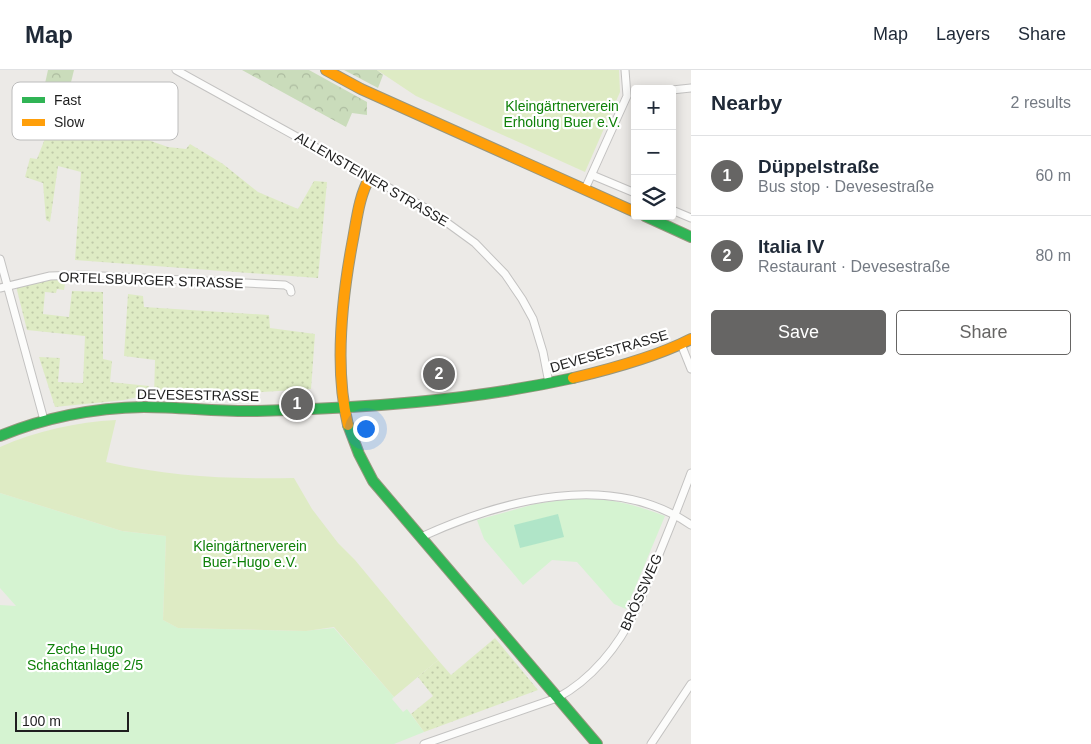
<!DOCTYPE html>
<html lang="en">
<head>
<meta charset="utf-8">
<style>
  :root { --surface:#fff; --page:#f6f6f7; --text:#1f2937; --muted:#747a83; --line:#e0e1e3; --accent:#666564 }
  body { margin:0; font-family:Arial,sans-serif; background:var(--page); color:var(--text) }
  .controls { position:absolute; right:15px; top:15px; display:grid; overflow:hidden; border-radius:5px; box-shadow:0 2px 12px #0003 }
  .controls button { width:45px; height:45px; display:grid; place-items:center; padding:0; border:0; border-bottom:1px solid var(--line); background:var(--surface); color:var(--text); font:25px sans-serif }
  .scale { position:absolute; left:15px; bottom:12px; width:114px; box-sizing:border-box; padding-left:5px; border:2px solid #1e1e1e; border-top:0; font-size:14px; line-height:18px; white-space:nowrap; color:#1e1e1e; -webkit-text-stroke:4px #fff; paint-order:stroke }
  .you { position:absolute; left:365px; top:358px; width:18px; height:18px; margin:-12px; border:4px solid #fff; border-radius:50%; background:#1a73e8; box-shadow:0 0 0 8px #1a73e833 }
  .badge { display:grid; place-items:center; width:32px; height:32px; border-radius:50%; background:var(--accent); color:#fff; font-size:16px; font-weight:700 }
  .pin { position:absolute; translate:-50% -50%; border:2px solid #fff; box-shadow:0 1px 5px #0006 }
  .list { margin:0; padding:0; list-style:none }
  h2 { display:flex; justify-content:space-between; align-items:center; height:65px; margin:0; padding:0 20px; font-size:21px }
  h2 small { font-size:16px; font-weight:400; color:var(--muted) }
  .list li { display:grid; grid-template-columns:32px 1fr auto; gap:15px; align-items:center; box-sizing:border-box; height:80px; padding:0 20px; border-top:1px solid var(--line) }
  .list b { display:block; font-size:19px; white-space:nowrap }
  .list p { margin:0; font-size:16px; white-space:nowrap; color:var(--muted) }
  .list em { font-size:16px; font-style:normal; color:var(--muted) }
  .actions { display:flex; gap:10px; padding:15px 20px }
  .actions a { flex:1; padding:11px 0; border:1px solid var(--accent); border-radius:5px; text-align:center; font-size:18px; color:var(--accent) }
  .actions .main { background:var(--accent); color:#fff }
  .icon { flex:none; width:28px; height:28px; fill:none; stroke:currentColor; stroke-width:2; stroke-linecap:round; stroke-linejoin:round }
  .map { position:relative; flex:none; width:691px; height:674px; overflow:hidden }
  header { display:flex; align-items:center; gap:30px; box-sizing:border-box; height:70px; padding:0 25px; background:var(--surface); border-bottom:1px solid var(--line) }
  header strong { font-size:24px }
  nav { display:flex; gap:28px; margin-inline-start:auto; font-size:18px }
  main { display:flex }
  aside { flex:1; background:var(--surface) }
  .map>svg:first-child { display:block }
  .grass { fill:url(#grass-dots) }
  .forest { fill:url(#forest-crowns) }
  .park { fill:#d5f3d1 }
  .garden { fill:#deebc4 }
  .pitch { fill:#b0e5c8 }
  .lines { fill:none; stroke-linecap:round; stroke-linejoin:round }
  .street-casing { stroke:#c3c2c1; stroke-width:9 }
  .fast-casing { stroke:#97967e; stroke-width:12 }
  .slow-casing { stroke:#97967e; stroke-width:12 }
  .street { stroke:#fcfcfb; stroke-width:7 }
  .fast { stroke:#30b455; stroke-width:10 }
  .slow { stroke:#ff9f0a; stroke-width:10 }
  .labels { text-anchor:middle; stroke-width:4.5; stroke-linejoin:round; paint-order:stroke }
  .park-label { font-size:14px; fill:#0e8008; stroke:#fff }
  .street-label { font-size:14px; fill:#1e1e1e; stroke:#fff }
  .key { fill:#fff; stroke:#bcbcbc; stroke-width:1 }
  .key-label { font-size:14px; fill:#1e1e1e }
</style>
</head>
<body>
<header>
<strong>Map</strong>
<nav><a>Map</a><a>Layers</a><a>Share</a></nav>
</header>
<main>
<div class="map">
<svg width="691" height="674" viewBox="0 0 691 674">
  <defs>
    <pattern id="grass-dots" width="8" height="8" patternUnits="userSpaceOnUse" patternTransform="scale(1.25)"><rect width="8" height="8" fill="#deebc4"/><path d="M2 2h.1M6 6h.1" fill="none" stroke="#bec9a8" stroke-width="1.8" stroke-linecap="round"/></pattern>
    <pattern id="forest-crowns" width="20" height="18" patternUnits="userSpaceOnUse" patternTransform="scale(1.25)"><rect width="20" height="18" fill="#cadcbb"/><path d="M2 6a3 3 0 1 1 6 0M12 15a3 3 0 1 1 6 0" fill="none" stroke="#adbca0"/></pattern>
  </defs>
  <rect width="100%" height="100%" fill="#eceae7"/>
  <g class="grass">
    <polygon points="116,16 162,43 148,70 168,77 186,79 190,74 223,94 258,122 298,139 314,111 327,112 318,208 75,190 81,102 58,96 50,152 46,150 43,113 25,107 30,88 37,89 46,66 20,58 20,55 47,48 64,47 79,60 99,71 106,54 98,48"/>
    <polygon points="66,208 64,220 57,219 56,223 45,222 43,244 69,247 72,221 103,222 103,289 112,291 110,312 149,316 148,325 124,330 55,337 39,287 60,288 58,312 83,313 85,266 27,260 16,216 40,211"/>
    <polygon points="128,224 143,226 144,237 269,245 270,258 315,264 311,319 231,324 163,318 154,326 155,290 124,286"/>
    <polygon points="495,568 538,620 424,662 411,644 433,626 418,607 438,590 451,605"/>
  </g>
  <g class="forest">
    <polygon points="48,0 74,0 64,41 40,36"/>
    <polygon points="242,0 309,0 367,32 367,45 352,43 346,57"/>
    <polygon points="344,0 377,0 383,5 378,18"/>
  </g>
  <g class="park">
    <polygon points="0,423 122,461 166,466 163,550 178,558 303,561 334,558 394,627 392,629 403,642 407,639 424,662 394,674 0,674 0,535 16,536 0,518"/>
    <path d="M576,428C610,428 633,434 665,446L626,539L614,534L577,492L552,490L523,515L484,469L477,450L535,434Z"/>
  </g>
  <g class="garden">
    <polygon points="377,0 619,0 620,22 585,102 416,26"/>
    <path d="M116,350L106,392C172,407 227,409 294,408L312,439L338,473L355,490L438,590L394,627L334,557L306,561L178,558L163,550L166,466L122,461L0,423V377C36,361 77,352 116,350Z"/>
  </g>
  <polygon class="pitch" points="558,444 564,467 520,478 514,455"/>
  <g class="lines">
    <defs>
      <g id="street">
        <polyline points="176,0 431,141 475,173 505,204 522,229 533,249 543,282 549,313"/>
        <polyline points="672,20 691,18"/>
        <polyline points="592,105 635,123"/>
        <polyline points="585,119 627,26 625,0"/>
        <polyline points="672,140 691,148"/>
        <polyline points="0,189 44,350"/>
        <polyline points="0,218 50,206 81,205 285,215 290,218 291,222"/>
        <polyline points="681,274 691,299"/>
        <path d="M421,467C502,430 611,400 691,455"/>
        <path d="M424,674L557,628C591,610 619,576 635,541C643,525 649,508 656,492C668,462 680,433 691,403"/>
        <polyline points="651,674 691,614"/>
      </g>
      <g id="fast">
        <polyline points="645,146 691,167"/>
        <polyline points="348,355 359,384 373,411 597,674"/>
        <path d="M0,366C46,347 94,338 144,337C182,337 219,342 257,341C363,338 470,331 573,308"/>
      </g>
      <g id="slow">
        <polyline points="326,0 361,19 635,142"/>
        <path d="M573,308C611,299 656,287 691,269"/>
        <path d="M348,355C334,298 342,227 353,169C357,148 359,126 370,107"/>
      </g>
    </defs>
    <use href="#street" class="street-casing"/>
    <use href="#fast" class="fast-casing"/>
    <use href="#slow" class="slow-casing"/>
    <use href="#street" class="street"/>
    <use href="#fast" class="fast"/>
    <use href="#slow" class="slow"/>
  </g>
  <g class="labels">
    <g class="park-label">
      <text x="562" y="41">Kleingärtnerverein<tspan x="562" dy="16">Erholung Buer e.V.</tspan></text>
      <text x="250" y="481">Kleingärtnerverein<tspan x="250" dy="16">Buer-Hugo e.V.</tspan></text>
      <text x="85" y="584">Zeche Hugo<tspan x="85" dy="16">Schachtanlage 2/5</tspan></text>
    </g>
    <g class="street-label">
      <text transform="translate(372 109) rotate(30)" y="5">ALLENSTEINER STRASSE</text>
      <text transform="translate(151 210) rotate(2)" y="5">ORTELSBURGER STRASSE</text>
      <text transform="translate(609 281) rotate(-16)" y="5">DEVESESTRASSE</text>
      <text transform="translate(198 325) rotate(1)" y="5">DEVESESTRASSE</text>
      <text transform="translate(641 522) rotate(-66)" y="5">BRÖSSWEG</text>
    </g>
  </g>
  <rect x="12" y="12" width="166" height="58" rx="8" class="key"/>
  <rect x="22" y="27" width="23" height="6" fill="#30b455"/>
  <rect x="22" y="49" width="23" height="7" fill="#ff9f0a"/>
  <g class="key-label">
    <text x="54" y="35">Fast</text>
    <text x="54" y="57">Slow</text>
  </g>
</svg>
<div class="controls">
<button>+</button>
<button>−</button>
<button><svg class="icon" aria-label="layers" viewBox="0 0 24 24"><path d="M12 4l9 5-9 5-9-5zM3 14l9 5 9-5"/></svg></button>
</div>
<div class="scale">100 m</div>
<div class="you"></div>
<div class="pin badge" style="left:297px;top:334px">1</div>
<div class="pin badge" style="left:439px;top:304px">2</div>
</div>
<aside>
<h2>Nearby<small>2 results</small></h2>
<ul class="list">
<li><span class="badge">1</span><div><b>Düppelstraße</b><p>Bus stop · Devesestraße</p></div><em>60 m</em></li>
<li><span class="badge">2</span><div><b>Italia IV</b><p>Restaurant · Devesestraße</p></div><em>80 m</em></li>
</ul>
<div class="actions"><a class="main">Save</a><a>Share</a></div>
</aside>
</main>
</body>
</html>
